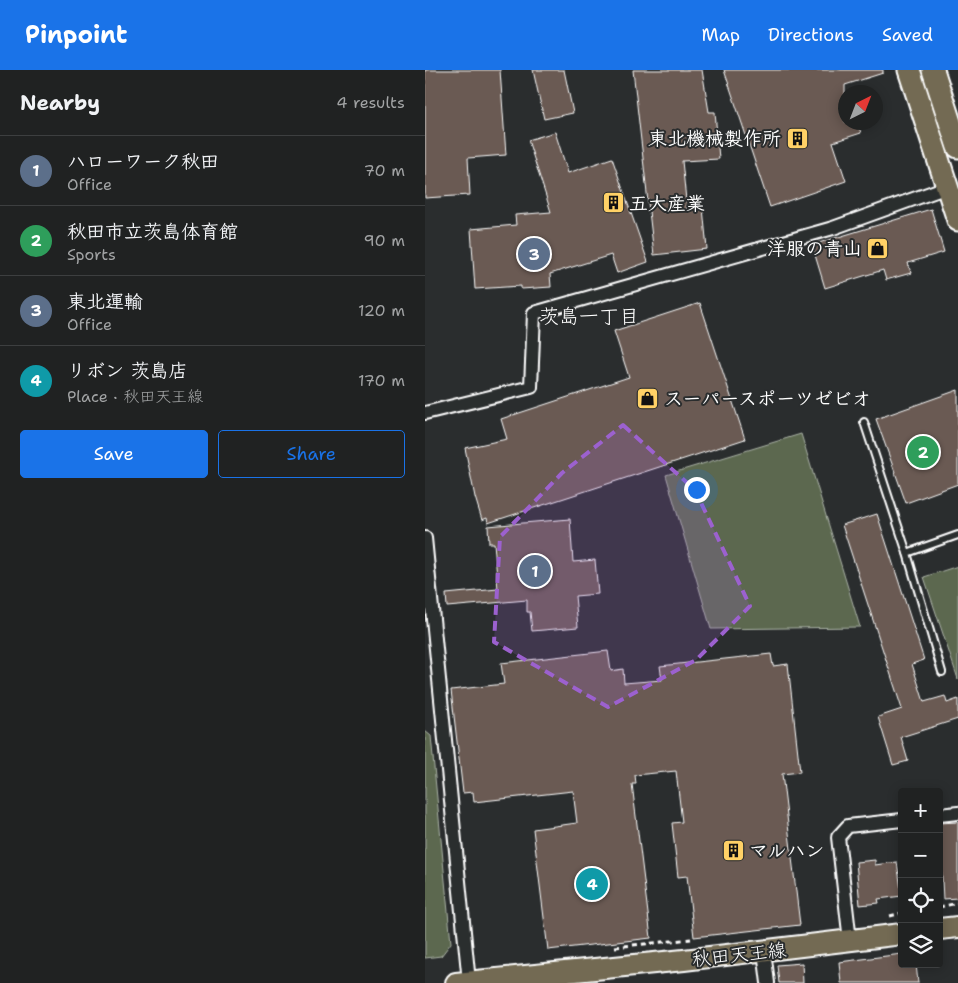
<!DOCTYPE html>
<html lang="en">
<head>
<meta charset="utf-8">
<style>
  :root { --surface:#202222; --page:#2d2f2f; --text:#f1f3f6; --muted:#a2a4a5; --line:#3d3f40; --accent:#1a73e8 }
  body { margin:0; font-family:"Shantell Sans","Klee One",sans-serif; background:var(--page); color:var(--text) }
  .controls { position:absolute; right:15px; bottom:15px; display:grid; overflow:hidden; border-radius:5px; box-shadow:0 2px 12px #0003 }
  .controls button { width:45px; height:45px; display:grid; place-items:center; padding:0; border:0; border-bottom:1px solid var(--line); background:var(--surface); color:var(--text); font:25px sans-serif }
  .compass { position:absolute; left:413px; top:15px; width:45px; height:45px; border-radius:50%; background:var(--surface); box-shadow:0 2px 12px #0003; rotate:42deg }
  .you { position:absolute; left:271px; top:419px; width:18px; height:18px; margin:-12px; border:4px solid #fff; border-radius:50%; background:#1a73e8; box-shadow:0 0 0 8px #1a73e833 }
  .badge { display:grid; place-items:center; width:32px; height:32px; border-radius:50%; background:var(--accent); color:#fff; font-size:16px; font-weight:700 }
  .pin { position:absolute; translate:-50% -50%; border:2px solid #fff; box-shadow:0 1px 5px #0006 }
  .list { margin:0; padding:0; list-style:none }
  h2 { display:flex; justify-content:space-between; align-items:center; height:65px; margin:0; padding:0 20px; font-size:21px }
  h2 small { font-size:16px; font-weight:400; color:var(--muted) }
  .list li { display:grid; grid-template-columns:32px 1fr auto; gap:15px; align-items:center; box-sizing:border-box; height:70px; padding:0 20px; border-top:1px solid var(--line) }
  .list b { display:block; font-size:19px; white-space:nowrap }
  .list p { margin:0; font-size:16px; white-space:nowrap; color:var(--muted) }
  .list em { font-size:16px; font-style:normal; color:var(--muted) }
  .actions { display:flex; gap:10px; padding:15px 20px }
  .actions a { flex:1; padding:11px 0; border:1px solid var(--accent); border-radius:5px; text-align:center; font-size:18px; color:var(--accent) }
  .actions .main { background:var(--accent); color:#fff }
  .icon { flex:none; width:28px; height:28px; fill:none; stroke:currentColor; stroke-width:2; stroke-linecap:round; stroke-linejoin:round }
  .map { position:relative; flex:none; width:533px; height:913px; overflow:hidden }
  header { display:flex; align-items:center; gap:30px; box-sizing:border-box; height:70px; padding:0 25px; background:var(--accent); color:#fff }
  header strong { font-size:24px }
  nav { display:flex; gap:28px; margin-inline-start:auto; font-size:18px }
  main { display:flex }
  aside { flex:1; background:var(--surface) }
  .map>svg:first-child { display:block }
  .green { fill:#5b6850; stroke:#adb4a8 }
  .building { fill:#6a5a52; stroke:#fff }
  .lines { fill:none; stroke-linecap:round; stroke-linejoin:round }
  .service-casing { stroke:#fff; stroke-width:10 }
  .minor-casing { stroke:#fff; stroke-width:16 }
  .primary-casing { stroke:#fff; stroke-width:24 }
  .trunk-casing { stroke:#fff; stroke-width:25 }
  .path { stroke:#fff; stroke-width:3; stroke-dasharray:5 4; stroke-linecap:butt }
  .service { stroke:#2a2d2e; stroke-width:6 }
  .minor { stroke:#2a2d2e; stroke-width:12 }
  .primary { stroke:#736b52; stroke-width:20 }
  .trunk { stroke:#736b52; stroke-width:21 }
  .marked { fill:#9c61cf; fill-opacity:0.2; stroke:#9c61cf; stroke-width:4; stroke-dasharray:10 6; stroke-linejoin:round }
  .labels { text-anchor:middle; stroke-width:4; stroke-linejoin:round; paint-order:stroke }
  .poi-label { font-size:19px; font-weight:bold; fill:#fff; stroke:#2a2d2e; text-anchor:start }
  .street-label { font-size:19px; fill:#fff; stroke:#2a2d2e }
  .neighbourhood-label { font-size:20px; fill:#fff; stroke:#2a2d2e }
</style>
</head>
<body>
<header>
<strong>Pinpoint</strong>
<nav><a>Map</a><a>Directions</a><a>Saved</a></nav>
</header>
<main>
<aside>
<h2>Nearby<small>4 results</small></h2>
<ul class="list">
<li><span class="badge" style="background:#5c6f8a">1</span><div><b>ハローワーク秋田</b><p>Office</p></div><em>70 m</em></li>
<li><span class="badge" style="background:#2e9e5b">2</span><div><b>秋田市立茨島体育館</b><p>Sports</p></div><em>90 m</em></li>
<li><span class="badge" style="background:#5c6f8a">3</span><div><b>東北運輸</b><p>Office</p></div><em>120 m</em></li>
<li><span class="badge" style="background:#0f9aa8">4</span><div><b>リボン 茨島店</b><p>Place · 秋田天王線</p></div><em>170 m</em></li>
</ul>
<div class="actions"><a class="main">Save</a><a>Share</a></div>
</aside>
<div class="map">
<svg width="533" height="913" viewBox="0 0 533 913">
  <rect width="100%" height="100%" fill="#2a2d2e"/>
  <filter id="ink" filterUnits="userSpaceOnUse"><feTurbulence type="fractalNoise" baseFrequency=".02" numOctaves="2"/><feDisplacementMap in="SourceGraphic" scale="10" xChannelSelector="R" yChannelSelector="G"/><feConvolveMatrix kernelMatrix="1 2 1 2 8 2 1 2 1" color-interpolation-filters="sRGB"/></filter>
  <g filter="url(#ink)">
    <g class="green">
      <polygon points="376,364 435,557 286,559 241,405"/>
      <polygon points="533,496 533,609 499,507"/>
      <polygon points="0,661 6,666 26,873 16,886 0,888"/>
    </g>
    <g class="building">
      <polygon points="0,0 75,0 81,85 43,88 45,125 0,128"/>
      <polygon points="108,0 139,0 148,43 119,49"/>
      <polygon points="208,0 277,0 284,42 290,42 294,89 257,91 262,140 278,138 282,179 229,185"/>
      <polygon points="299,0 458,0 458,3 420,15 420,52 432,52 436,63 408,72 421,111 345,137"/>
      <polygon points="130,62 143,103 187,88 223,192 192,203 186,185 125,204 126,217 96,219 96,216 50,219 46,159 91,155 90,145 126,142 103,70"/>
      <polygon points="506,139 519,182 483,193 486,203 461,210 458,200 400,218 387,175"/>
      <polygon points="275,233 320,369 63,453 62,448 57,450 50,427 40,378 82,369 76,349 204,307 189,261"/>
      <polygon points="533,320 533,414 481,433 451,349"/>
      <polygon points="452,444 499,590 487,594 499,632 520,626 522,633 533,629 533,649 476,667 483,691 468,695 453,647 477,639 417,455"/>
      <polygon points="145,449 148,492 170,490 173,524 150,526 153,557 107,561 105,542 102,542 102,530 22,537 21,524 73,519 69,473 64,473 63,456"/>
      <polygon points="183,581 186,601 198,599 199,613 237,610 235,596 346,584 348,596 363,594 375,702 357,704 375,855 269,867 262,806 253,807 247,753 257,752 251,701 210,705 211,714 207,714 226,868 123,880 108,759 152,753 148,721 49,732 48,722 38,723 26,620 79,614 76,593"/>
      <polygon points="533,752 533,828 518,829 514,753"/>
      <polygon points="450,790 450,795 472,792 477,826 453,829 454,833 435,835 431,792"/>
      <polygon points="477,884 477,894 491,894 493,913 416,913 414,892"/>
      <polygon points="377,893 378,913 354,913 352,895"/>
    </g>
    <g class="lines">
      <defs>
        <g id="service">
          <polyline points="439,352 482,483"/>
          <polyline points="517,602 482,483 533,465"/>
        </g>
        <g id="minor">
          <polyline points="0,343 106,317 109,243 408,158 522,117 526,119"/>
          <polyline points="0,468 44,912"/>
          <polyline points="514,745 533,743"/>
          <polyline points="425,871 413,767 423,756 477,750"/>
          <polyline points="339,881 343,913"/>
        </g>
        <g id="primary">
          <polyline points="514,859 533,857"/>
          <polyline points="31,913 259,890 477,864"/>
        </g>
        <g id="trunk">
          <polyline points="484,0 533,150"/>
          <polyline points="508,0 533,77"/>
        </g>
      </defs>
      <use href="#service" class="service-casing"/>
      <use href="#minor" class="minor-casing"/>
      <use href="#primary" class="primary-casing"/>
      <use href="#trunk" class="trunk-casing"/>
      <g class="path">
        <polyline points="514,837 533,833"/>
        <polyline points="465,846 477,843"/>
        <polyline points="190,877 266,869"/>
      </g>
      <use href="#service" class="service"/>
      <use href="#minor" class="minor"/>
      <use href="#primary" class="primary"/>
      <use href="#trunk" class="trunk"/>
    </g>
  </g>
  <path class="marked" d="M198,355L270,420L325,536L271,590L183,637L69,572L75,467L137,403Z"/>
  <defs>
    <symbol id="building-square" viewBox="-11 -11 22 22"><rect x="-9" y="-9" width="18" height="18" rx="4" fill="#ffd166" stroke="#2a2d2e"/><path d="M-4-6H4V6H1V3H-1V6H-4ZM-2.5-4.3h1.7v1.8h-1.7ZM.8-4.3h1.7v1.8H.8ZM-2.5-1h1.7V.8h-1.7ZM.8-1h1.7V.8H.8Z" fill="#111"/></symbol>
    <symbol id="shop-square" viewBox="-11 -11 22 22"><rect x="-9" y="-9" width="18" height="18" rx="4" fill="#ffd166" stroke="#2a2d2e"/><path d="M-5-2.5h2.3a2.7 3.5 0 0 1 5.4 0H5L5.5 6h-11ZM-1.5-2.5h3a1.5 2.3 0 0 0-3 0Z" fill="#111"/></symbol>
  </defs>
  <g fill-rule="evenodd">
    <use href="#building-square" x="360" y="56" width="25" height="25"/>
    <use href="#building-square" x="176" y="120" width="25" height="25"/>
    <use href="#shop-square" x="440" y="166" width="25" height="25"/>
    <use href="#shop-square" x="210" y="316" width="25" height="25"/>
    <use href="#building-square" x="296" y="768" width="25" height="25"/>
  </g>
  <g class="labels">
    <g class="poi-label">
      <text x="356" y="75" text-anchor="end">東北機械製作所</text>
      <text x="204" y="140">五大産業</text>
      <text x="437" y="185" text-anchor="end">洋服の青山</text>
      <text x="239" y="335">スーパースポーツゼビオ</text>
      <text x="324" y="787">マルハン</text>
    </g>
    <g class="street-label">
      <text transform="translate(314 884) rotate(-6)" y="7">秋田天王線</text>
    </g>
    <g class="neighbourhood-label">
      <text x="164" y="253">茨島一丁目</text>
    </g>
  </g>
</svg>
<div class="controls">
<button>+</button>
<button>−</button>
<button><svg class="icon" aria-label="locate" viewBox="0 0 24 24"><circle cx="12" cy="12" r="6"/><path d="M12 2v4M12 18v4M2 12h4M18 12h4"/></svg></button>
<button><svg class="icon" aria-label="layers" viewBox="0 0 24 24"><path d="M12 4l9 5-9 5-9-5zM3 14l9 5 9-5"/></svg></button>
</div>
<svg class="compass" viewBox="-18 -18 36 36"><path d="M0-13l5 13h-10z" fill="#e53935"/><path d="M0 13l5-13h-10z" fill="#a2a4a5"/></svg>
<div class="you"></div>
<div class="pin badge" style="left:110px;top:501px;background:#5c6f8a">1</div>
<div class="pin badge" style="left:498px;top:382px;background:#2e9e5b">2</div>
<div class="pin badge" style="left:109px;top:184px;background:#5c6f8a">3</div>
<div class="pin badge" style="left:167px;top:814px;background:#0f9aa8">4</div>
</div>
</main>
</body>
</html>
